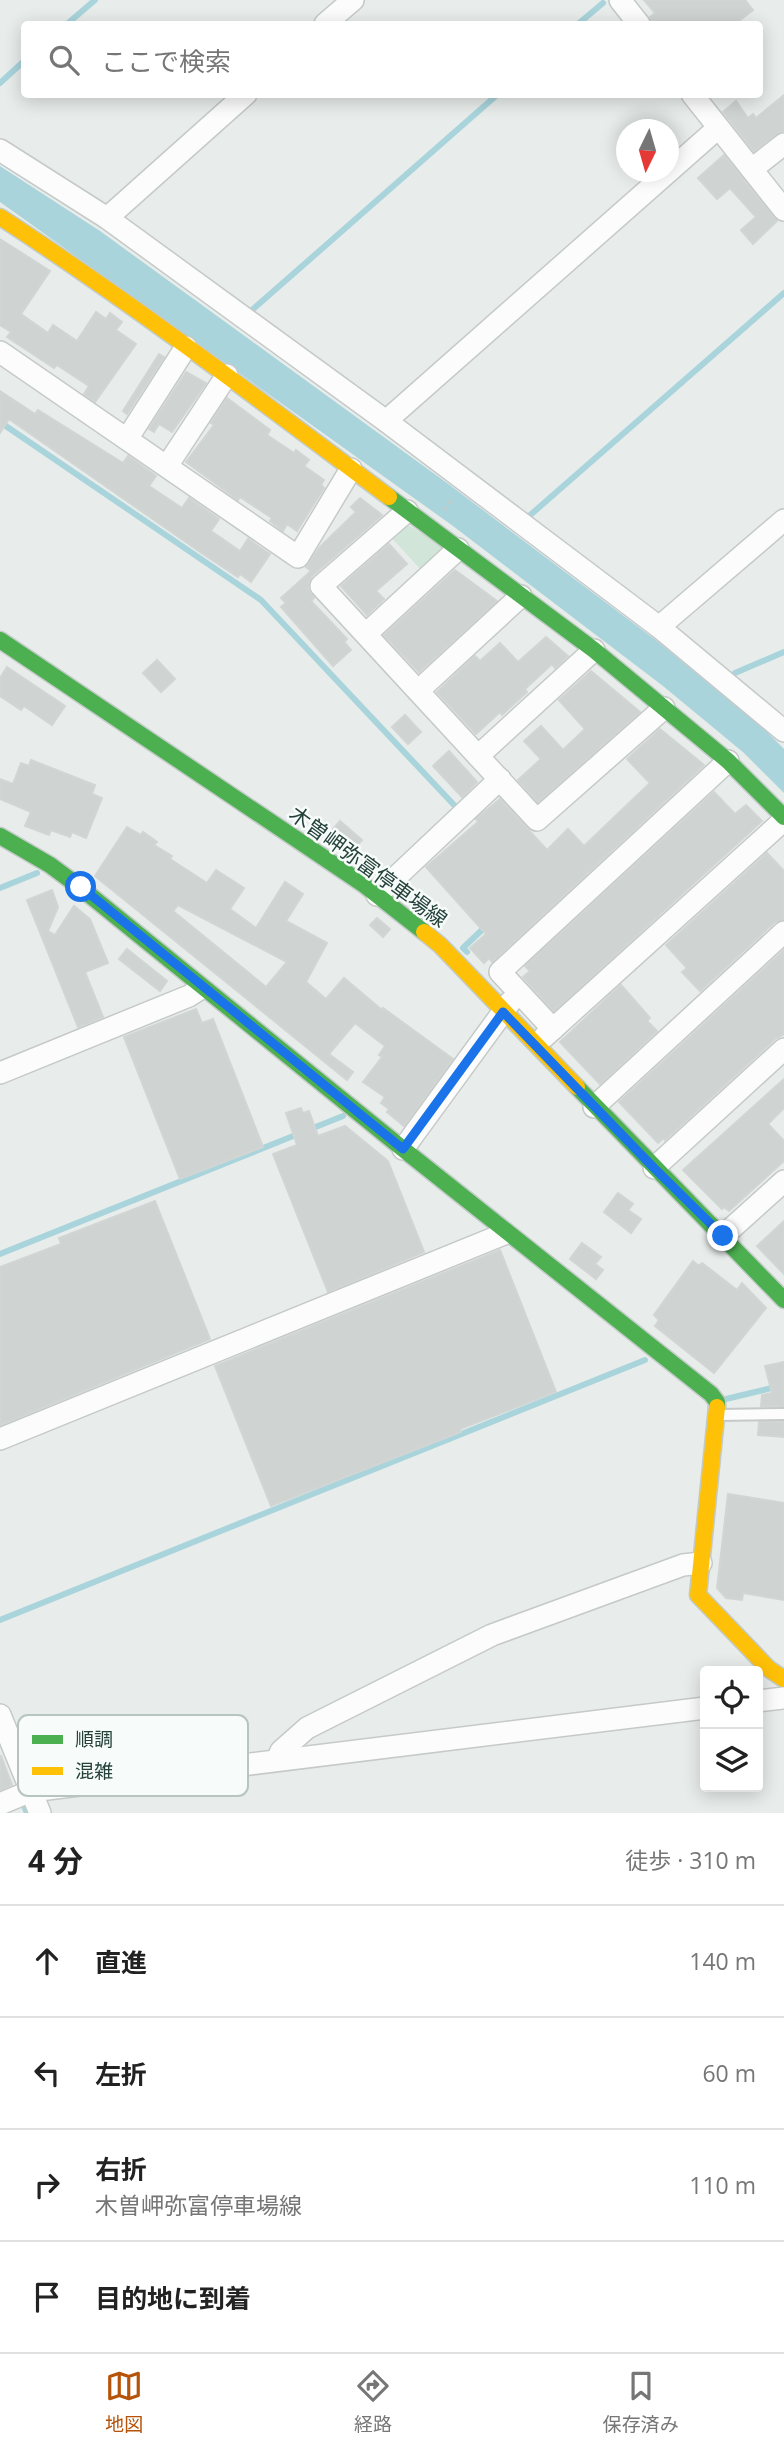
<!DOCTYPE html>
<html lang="ja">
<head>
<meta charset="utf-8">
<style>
  :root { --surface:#fff; --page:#f2f2f2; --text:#222; --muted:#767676; --line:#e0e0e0; --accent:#b45309 }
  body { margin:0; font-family:"Open Sans","Noto Sans JP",sans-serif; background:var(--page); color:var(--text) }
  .controls { position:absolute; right:21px; bottom:21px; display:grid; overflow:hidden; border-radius:7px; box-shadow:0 4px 18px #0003 }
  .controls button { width:63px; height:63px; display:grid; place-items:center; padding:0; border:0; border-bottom:2px solid var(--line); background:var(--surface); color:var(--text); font:35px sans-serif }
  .compass { position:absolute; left:616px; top:119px; width:63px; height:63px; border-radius:50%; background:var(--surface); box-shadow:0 4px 18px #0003; rotate:185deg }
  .stop { position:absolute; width:21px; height:21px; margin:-16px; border:5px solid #1a73e8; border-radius:50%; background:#fff }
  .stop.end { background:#1a73e8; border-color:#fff; box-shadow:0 2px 7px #0008 }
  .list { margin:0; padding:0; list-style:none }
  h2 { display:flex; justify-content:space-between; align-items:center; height:91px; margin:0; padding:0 28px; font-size:30px }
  h2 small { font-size:23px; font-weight:400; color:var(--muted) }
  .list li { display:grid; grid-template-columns:46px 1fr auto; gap:21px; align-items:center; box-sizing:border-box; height:112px; padding:0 28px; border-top:2px solid var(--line) }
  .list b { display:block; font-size:26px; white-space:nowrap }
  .list p { margin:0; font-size:23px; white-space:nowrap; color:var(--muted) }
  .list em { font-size:23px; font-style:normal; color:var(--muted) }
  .icon { flex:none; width:38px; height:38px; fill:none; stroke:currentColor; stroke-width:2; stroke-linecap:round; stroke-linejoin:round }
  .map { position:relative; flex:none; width:784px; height:1813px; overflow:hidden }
  .search { position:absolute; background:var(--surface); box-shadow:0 4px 18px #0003; left:21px; right:21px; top:21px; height:77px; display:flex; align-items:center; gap:18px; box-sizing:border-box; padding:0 24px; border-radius:7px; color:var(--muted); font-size:26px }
  .sheet { height:539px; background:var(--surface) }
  nav { display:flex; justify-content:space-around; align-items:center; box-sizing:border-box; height:98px; border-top:2px solid var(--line); background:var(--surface); font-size:19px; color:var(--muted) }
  nav a { display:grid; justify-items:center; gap:4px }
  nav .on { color:var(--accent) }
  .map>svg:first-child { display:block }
  .green { fill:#d1e6d8 }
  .water { fill:#a9d4db }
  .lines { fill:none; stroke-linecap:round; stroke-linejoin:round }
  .stream { stroke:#a9d4db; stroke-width:6 }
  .building { fill:#cfd4d2; stroke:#d1d6d4; stroke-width:2; fill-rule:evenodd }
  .lane-casing { stroke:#c5cac8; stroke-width:14 }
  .street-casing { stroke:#c5cac8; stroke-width:24 }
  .fast-casing { stroke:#c3cbc8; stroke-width:19 }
  .slow-casing { stroke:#c3cbc8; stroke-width:19 }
  .path { stroke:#c3ccca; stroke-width:3.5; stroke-dasharray:3.5 5; stroke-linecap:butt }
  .lane { stroke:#fcfcfc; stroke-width:10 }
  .street { stroke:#fcfcfc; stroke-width:21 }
  .fast { stroke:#4caf50; stroke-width:16 }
  .slow { stroke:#ffc107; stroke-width:16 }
  .route { stroke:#1a73e8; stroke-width:9 }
  .labels { text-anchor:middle; stroke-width:5; stroke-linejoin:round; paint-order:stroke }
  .street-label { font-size:21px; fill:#24423a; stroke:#f7fbf9 }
  .key { fill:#f7fbf9; stroke:#b8c4c0; stroke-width:2 }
  .key-label { font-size:19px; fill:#24423a }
</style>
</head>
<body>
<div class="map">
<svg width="784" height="1813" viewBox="0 0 784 1813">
  <rect width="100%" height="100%" fill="#e8edeb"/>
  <polygon class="green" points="403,522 444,547 423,572 388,534"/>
  <polygon class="water" points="0,166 100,231 447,483 657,641 764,729 784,749 784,793 744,753 663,686 453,526 0,202"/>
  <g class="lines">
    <g class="stream">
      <polyline points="67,24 95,0"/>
      <polyline points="578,24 603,3"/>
      <polyline points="0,83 24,61"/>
      <polyline points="251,311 498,94"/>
      <polyline points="0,422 261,600 455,806"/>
      <polyline points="528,517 784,293"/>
      <polyline points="735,673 784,652"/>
      <polyline points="0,888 37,873"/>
      <polyline points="467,952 463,948 486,926"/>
      <polyline points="0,1254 343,1116"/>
      <polyline points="726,1399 784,1385"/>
      <polyline points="0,1620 645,1360"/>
      <polyline points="23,1803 27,1813"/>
    </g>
  </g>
  <g class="building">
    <polygon points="644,0 745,0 753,10 735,24 652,24 650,17 655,13"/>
    <polygon points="784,95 784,131 776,134 754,151 723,112 736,101 748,118 753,114 756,118"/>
    <polygon points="724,155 777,221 753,244 741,230 756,217 730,188 717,199 698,178"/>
    <polygon points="0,239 50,271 21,314 48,333 53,325 77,341 96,312 106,319 110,313 122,322 116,330 136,344 95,402 84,394 89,386 57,365 54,368 7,337 11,332 0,325"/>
    <polygon points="159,354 164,357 127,414 123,411"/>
    <polygon points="186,372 206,383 172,432 159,424 154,432 149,429"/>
    <polygon points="0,391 35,414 38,410 123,463 128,456 156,476 149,486 182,508 189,498 219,519 211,531 240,551 248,539 270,554 251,582 240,574 238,577 200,552 9,419 0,433"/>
    <polygon points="227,398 270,430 267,435 294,453 296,450 309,460 304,466 324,480 321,485 324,488 297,531 287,524 283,531 270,521 272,518 240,497 238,500 186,462 214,425 211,423"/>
    <polygon points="360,498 382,515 312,576 308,583 308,589 314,598 311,601 347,639 344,642 351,650 333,666 281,607 286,603 281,598 311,571 306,567 320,547 356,512 351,507"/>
    <polygon points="389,544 407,564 376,591 384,599 367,615 341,586"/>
    <polygon points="455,570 497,601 419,672 384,635"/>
    <polygon points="546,637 568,656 555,668 552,664 525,689 527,692 502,715 500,712 476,734 437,692 475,656 480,661 500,643 518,662"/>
    <polygon points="157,660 175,679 161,692 143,673"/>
    <polygon points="7,667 65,706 52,725 24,706 21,710 0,696 0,678"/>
    <polygon points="591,671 640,712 538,802 518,780 541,759 524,741 541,726 563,750 585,729 559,700"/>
    <polygon points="405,715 421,732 408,744 392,727"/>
    <polygon points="660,729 704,765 492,962 489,958 484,963 470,948 486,934 426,867 478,822 476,819 500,799 547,850 568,829 584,846 650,783 627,759"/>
    <polygon points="449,751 477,782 462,797 433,766"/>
    <polygon points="31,760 95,785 92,794 102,798 86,838 72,832 70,837 51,830 49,835 25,826 31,812 0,799 0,779 13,784 21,763 29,766"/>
    <polygon points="714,792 735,814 746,805 762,821 554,1011 523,977 530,971 525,966"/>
    <polygon points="340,821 362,840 350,853 327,836"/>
    <path d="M127,827L141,835L143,832L157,842L154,845L172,856L170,859L207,883L216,870L244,888L230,909L256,928L285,882L303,894L286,921L327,943L306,982L326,999L344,978L382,1010L383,1008L453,1059L404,1126L387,1112L389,1109L381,1103L385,1097L363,1082L382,1057L379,1055L385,1046L355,1023L329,1054L353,1072L347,1080L95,876ZM178,905L287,962L266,987L173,911Z"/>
    <polygon points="767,853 784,871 784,919 775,922 700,991 682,972 687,968 666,945"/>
    <polygon points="52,890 58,907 48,931 55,935 74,906 90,919 108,963 85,972 103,1017 78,1027 27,900"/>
    <polygon points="377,918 390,929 383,937 370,925"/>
    <polygon points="127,949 167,981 160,991 119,959"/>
    <polygon points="784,950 784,1034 775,1039 665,1140 664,1138 658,1143 619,1102"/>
    <polygon points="621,985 650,1018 647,1021 657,1031 600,1084 560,1042"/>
    <polygon points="196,1009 202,1023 213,1019 263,1147 180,1179 124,1037"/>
    <polygon points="784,1079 784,1108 768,1124 784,1141 784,1161 729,1211 724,1207 722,1209 683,1170"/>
    <polygon points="301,1108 303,1113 309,1111 318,1136 345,1126 388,1161 424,1252 328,1292 273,1154 297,1145 286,1113"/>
    <polygon points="618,1193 633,1204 628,1210 641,1219 631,1233 604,1212"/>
    <polygon points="155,1201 210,1339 0,1425 0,1267 61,1244 59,1238"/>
    <polygon points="784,1221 784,1274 757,1246"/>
    <polygon points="582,1243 601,1257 595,1264 603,1270 596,1279 570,1259"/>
    <polygon points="500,1250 556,1392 460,1429 461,1432 271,1506 215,1366"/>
    <polygon points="693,1261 699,1266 702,1263 737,1290 742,1283 766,1308 714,1373 655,1326 659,1320 654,1315"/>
    <polygon points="784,1362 784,1406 761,1406 762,1395 772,1393 765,1366"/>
    <polygon points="759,1422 784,1422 784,1437 758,1435"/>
    <polygon points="728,1494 784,1503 784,1600 743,1593 742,1600 726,1598 717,1588"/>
    <polygon points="1,1756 12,1785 0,1790 0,1757"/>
  </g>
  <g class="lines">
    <defs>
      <polyline id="lane" points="720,1415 784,1414"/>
      <g id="street">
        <polyline points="620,0 639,24"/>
        <polyline points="325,24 353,0"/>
        <polyline points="692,94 784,210"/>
        <polyline points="0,150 107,218 386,421 659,627 784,731"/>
        <polyline points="752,169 784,144"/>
        <polyline points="107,218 246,94"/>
        <polyline points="0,352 298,557 351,469"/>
        <polyline points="386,421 718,128"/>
        <polyline points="127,439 186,347"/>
        <polyline points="167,466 227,375"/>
        <polyline points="407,511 321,586 537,820 664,708"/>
        <polyline points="659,627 784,520"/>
        <polyline points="366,634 458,549"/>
        <polyline points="418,691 521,596"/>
        <polyline points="478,756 594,650"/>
        <polyline points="377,895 500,779"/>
        <polyline points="553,1029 500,972 728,761"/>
        <polyline points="544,1037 784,820"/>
        <polyline points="0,1073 189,996 200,989"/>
        <polyline points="594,1107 784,932"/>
        <polyline points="403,1149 511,1001"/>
        <polyline points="654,1168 784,1049"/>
        <polyline points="723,1236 784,1181"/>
        <polyline points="0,1439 504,1234"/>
        <polyline points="758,1701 784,1698"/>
        <polyline points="0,1715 40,1813"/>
        <polyline points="277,1760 281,1751 307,1728 492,1635 683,1565 701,1563"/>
        <polyline points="0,1804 31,1791 705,1708"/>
      </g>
      <g id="fast">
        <polyline points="389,497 594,650 728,761 784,817"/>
        <polyline points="0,640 363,884 424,932"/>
        <polyline points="0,836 50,865 81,888 403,1149 711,1394 717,1402 717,1407"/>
        <polyline points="577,1087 784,1300"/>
      </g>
      <g id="slow">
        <path d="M0,217C134,304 261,401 389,497"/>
        <polyline points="424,932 440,945 577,1087"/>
        <polyline points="717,1407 698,1595 769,1669 784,1679"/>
      </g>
    </defs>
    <use href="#lane" class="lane-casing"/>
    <use href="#street" class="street-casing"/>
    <use href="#fast" class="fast-casing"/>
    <use href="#slow" class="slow-casing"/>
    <polyline class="path" points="444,510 454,497"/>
    <use href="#lane" class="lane"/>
    <use href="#street" class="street"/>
    <use href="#fast" class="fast"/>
    <use href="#slow" class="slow"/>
  </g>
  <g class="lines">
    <polyline class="route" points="81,887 403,1149 503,1012 654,1168 723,1236"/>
  </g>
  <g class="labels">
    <g class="street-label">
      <text transform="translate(368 867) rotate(36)" y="7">木曽岬弥富停車場線</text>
    </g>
  </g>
  <rect x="18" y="1715" width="230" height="81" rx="10" class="key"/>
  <rect x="32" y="1735" width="31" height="9" fill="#4caf50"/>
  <rect x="32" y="1767" width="31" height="8" fill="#ffc107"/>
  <g class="key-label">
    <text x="75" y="1746">順調</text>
    <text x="75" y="1778">混雑</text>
  </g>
</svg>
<div class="controls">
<button><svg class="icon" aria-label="locate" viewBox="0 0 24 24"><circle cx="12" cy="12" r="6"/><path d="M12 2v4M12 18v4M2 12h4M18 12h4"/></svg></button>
<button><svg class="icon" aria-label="layers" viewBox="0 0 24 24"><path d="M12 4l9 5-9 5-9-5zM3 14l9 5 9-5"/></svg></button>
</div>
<svg class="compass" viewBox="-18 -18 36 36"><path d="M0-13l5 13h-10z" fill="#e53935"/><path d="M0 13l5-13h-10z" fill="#767676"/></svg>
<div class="stop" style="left:81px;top:887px"></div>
<div class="stop end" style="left:723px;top:1236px"></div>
<div class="search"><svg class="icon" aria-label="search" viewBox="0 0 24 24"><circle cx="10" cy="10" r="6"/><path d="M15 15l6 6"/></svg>ここで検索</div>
</div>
<section class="sheet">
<h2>4 分<small>徒歩 · 310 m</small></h2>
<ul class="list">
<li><svg class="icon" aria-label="ahead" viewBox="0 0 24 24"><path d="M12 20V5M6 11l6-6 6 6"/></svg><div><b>直進</b></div><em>140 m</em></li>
<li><svg class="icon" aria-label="left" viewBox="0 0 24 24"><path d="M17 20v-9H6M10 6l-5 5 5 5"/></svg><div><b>左折</b></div><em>60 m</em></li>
<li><svg class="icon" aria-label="right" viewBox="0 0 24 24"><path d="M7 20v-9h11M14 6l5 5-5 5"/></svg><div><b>右折</b><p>木曽岬弥富停車場線</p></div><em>110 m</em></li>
<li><svg class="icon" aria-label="arrive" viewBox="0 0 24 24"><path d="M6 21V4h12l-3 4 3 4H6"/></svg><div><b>目的地に到着</b></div></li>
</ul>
</section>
<nav>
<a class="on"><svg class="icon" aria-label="map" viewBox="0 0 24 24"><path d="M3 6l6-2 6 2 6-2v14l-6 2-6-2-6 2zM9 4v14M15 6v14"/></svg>地図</a>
<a><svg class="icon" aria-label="directions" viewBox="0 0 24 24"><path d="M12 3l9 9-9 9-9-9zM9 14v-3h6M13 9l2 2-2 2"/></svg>経路</a>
<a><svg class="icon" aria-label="saved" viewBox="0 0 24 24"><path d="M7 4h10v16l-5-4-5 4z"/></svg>保存済み</a>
</nav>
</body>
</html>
